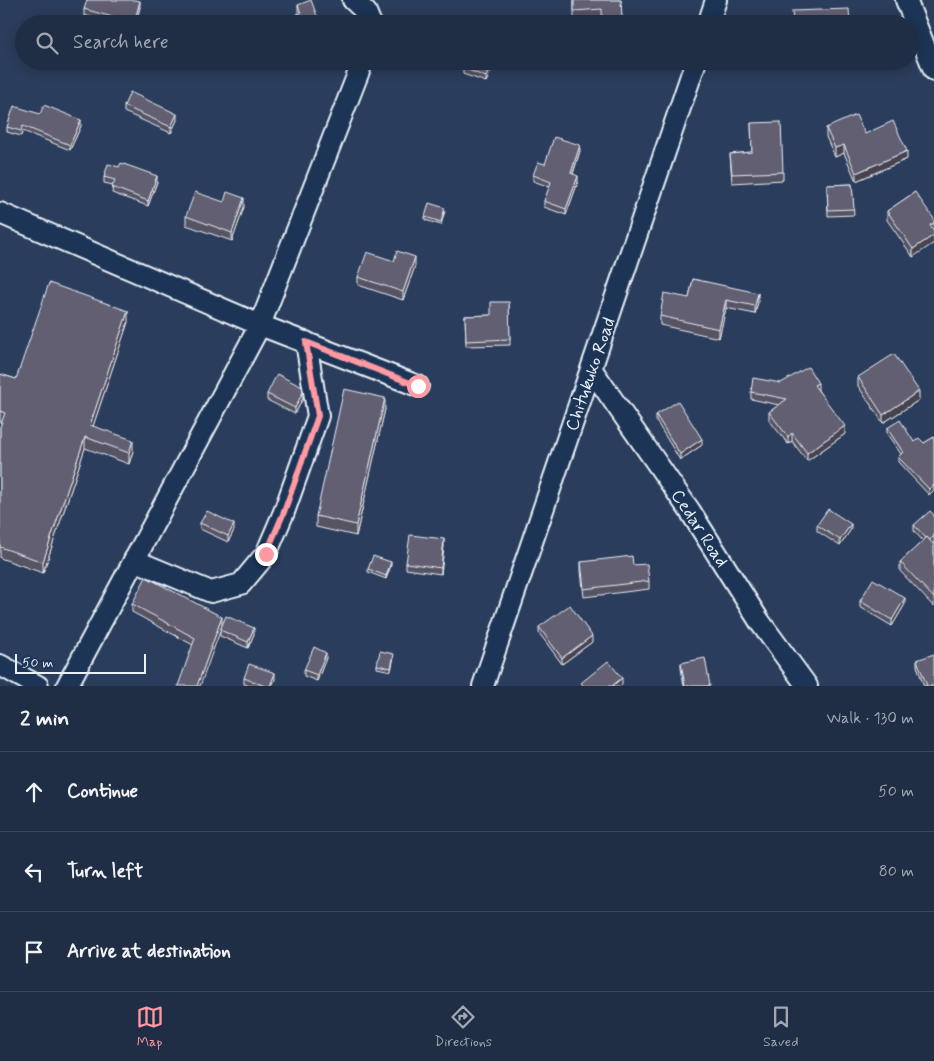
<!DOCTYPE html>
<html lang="en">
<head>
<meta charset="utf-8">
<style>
  :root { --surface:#202e45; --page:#28364c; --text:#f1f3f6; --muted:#a2a8b3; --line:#3d4a5e; --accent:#ff9aa2 }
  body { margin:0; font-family:Mynerve,sans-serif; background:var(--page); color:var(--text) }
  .scale { position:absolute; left:15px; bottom:12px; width:131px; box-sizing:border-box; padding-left:5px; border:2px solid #e8f1f8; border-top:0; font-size:14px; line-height:18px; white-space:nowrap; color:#e8f1f8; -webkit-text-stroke:4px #1d3557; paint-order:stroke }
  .stop { position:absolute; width:15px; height:15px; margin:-11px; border:4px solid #ff9aa2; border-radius:50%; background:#fff }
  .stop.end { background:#ff9aa2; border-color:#fff; box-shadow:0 1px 5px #0008 }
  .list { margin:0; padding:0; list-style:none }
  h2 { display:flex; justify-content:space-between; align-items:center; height:65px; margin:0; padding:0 20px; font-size:21px }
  h2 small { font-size:16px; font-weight:400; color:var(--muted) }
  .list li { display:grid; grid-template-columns:32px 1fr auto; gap:15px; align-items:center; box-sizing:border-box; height:80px; padding:0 20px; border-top:1px solid var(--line) }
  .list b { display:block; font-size:19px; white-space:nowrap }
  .list em { font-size:16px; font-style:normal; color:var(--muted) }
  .icon { flex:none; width:28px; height:28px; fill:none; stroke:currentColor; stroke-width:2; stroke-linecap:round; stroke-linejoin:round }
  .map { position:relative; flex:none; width:934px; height:686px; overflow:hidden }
  .search { position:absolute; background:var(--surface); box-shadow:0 2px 12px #0003; left:15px; right:15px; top:15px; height:55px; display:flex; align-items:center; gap:12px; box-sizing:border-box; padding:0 18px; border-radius:28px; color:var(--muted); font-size:19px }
  .sheet { height:305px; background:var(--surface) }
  nav { display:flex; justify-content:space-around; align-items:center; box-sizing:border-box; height:70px; border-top:1px solid var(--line); background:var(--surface); font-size:14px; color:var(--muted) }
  nav a { display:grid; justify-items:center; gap:2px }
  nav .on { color:var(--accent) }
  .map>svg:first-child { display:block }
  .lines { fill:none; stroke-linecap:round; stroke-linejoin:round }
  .minor-casing { stroke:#e8f1f8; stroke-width:24 }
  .minor { stroke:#1d3557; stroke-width:20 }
  .wall { fill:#565262; stroke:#e8f1f8 }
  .shaded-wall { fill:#464250; stroke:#e8f1f8 }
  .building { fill:#645f72; stroke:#e8f1f8 }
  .route { stroke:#ff9aa2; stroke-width:6 }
  .labels { text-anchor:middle; stroke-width:4.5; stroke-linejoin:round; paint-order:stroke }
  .street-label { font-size:18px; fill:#e8f1f8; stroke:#1d3557 }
</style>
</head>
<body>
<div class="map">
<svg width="934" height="686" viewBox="0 0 934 686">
  <rect width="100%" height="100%" fill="#2b3d5c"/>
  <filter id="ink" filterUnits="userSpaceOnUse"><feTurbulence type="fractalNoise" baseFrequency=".02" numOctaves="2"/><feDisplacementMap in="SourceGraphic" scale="10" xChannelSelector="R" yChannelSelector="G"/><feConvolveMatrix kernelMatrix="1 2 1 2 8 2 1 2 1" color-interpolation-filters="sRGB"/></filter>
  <g filter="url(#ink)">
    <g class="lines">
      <defs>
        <g id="minor">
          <polyline points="353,0 366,12 371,24"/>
          <polyline points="906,0 934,70"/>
          <polyline points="708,24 716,0"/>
          <polyline points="0,213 260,325 418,386"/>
          <polyline points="592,370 690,511 760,622 807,686"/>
          <polyline points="134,560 211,592 241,584 266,554 284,512 318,416 306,342"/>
          <polyline points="0,665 38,686"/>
          <polyline points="67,686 260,325 363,61"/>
          <polyline points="483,686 696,61"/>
        </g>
      </defs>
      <use href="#minor" class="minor-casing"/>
      <use href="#minor" class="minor"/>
    </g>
    <g class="wall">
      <polygon points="574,0 621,0 622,24 602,24 602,18 574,19"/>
      <polygon points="298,5 320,24 298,14"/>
      <polygon points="140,7 136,24 115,24 84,15 84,9"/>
      <polygon points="493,67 486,82 463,74 463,68"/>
      <polygon points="124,106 177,120 171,133 124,112"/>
      <polygon points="40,114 81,126 70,150 23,131 21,136 7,132 7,127"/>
      <polygon points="751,123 783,172 783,180 732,183 730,154 752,152"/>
      <polygon points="826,128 865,134 907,159 856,181 844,153 835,157 826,137"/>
      <polygon points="580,151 573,174 578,182 566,215 544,207 544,201 550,187 533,181 533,175 545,164"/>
      <polygon points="104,177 157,182 148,206 112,193 113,185 104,183"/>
      <polygon points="852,184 854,215 828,216 827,185"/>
      <polygon points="915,192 913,257 887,220 887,211"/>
      <polygon points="224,202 244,207 232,241 186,225 186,216"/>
      <polygon points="445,211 441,225 425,220 425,217"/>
      <polygon points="394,261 415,266 403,300 358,285 358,277"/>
      <polygon points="693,279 758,302 755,314 726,308 719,338 660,325 660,316 689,298"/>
      <polygon points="509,302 510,345 466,346 465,316 491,315"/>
      <polygon points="128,322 93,426 133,451 129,464 85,448 43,573 0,558 0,427 2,422 0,422 0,374 16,379"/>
      <polygon points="858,377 919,400 883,423 858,386"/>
      <polygon points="818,390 845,434 807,461 792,441 788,444 769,420 769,412 779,405 751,399 751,392"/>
      <polygon points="267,394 303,398 295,414 267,400"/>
      <polygon points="385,409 356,536 316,527 316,516"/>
      <polygon points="656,415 702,445 680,460 656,421"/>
      <polygon points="887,428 914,442 924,443 934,437 934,490 929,495 898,462 898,457 901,454 887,434"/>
      <polygon points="934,515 934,542 933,544 934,545 934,607 900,571 900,562 923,541 914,531 914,525"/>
      <polygon points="200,523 234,530 228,542 200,529"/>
      <polygon points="817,525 851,529 840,546 817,531"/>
      <polygon points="444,545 441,574 406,569 406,563"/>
      <polygon points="581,562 633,565 649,581 649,589 584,597 581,571"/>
      <polygon points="391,565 386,579 368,572 368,569"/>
      <polygon points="860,601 905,604 892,626 860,607"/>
      <polygon points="132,604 222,626 254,634 248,648 220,636 220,630 193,645 132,612"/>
      <polygon points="539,627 592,642 562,664 539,633"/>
      <polygon points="394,657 391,671 377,668 377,665"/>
      <polygon points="326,658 317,681 304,676 304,670"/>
      <polygon points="917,660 934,686 924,686 917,666"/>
      <polygon points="681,663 710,686 684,686 681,668"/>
      <polygon points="244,678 275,679 272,686 250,686 244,684"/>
    </g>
    <g class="shaded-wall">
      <polygon points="140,1 140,7 136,24 134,24"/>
      <polygon points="286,61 302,61 286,67"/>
      <polygon points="492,61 493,67 486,82 486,77"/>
      <polygon points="177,114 177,120 171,133 171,127"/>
      <polygon points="81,120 81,126 70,150 70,145"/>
      <polygon points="580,145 580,151 571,179 571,173"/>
      <polygon points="844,145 844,153 835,157 835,148"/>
      <polygon points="907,151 907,159 856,181 856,173"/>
      <polygon points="157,176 157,182 148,206 148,201"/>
      <polygon points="578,176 578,182 566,215 566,209"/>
      <polygon points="244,198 244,207 232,241 232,233"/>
      <polygon points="934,223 934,231 930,225"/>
      <polygon points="934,235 934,243 913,257 913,249"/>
      <polygon points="415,257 415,266 403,300 403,292"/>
      <polygon points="758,293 758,302 755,314 755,306"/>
      <polygon points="726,300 726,308 719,338 719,329"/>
      <polygon points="128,311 128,322 90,435 90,425"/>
      <polygon points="818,383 818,391 814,385"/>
      <polygon points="919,391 919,400 883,423 883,415"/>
      <polygon points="303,392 303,398 295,414 295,408"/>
      <polygon points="385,398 385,409 356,536 356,525"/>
      <polygon points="845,426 845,434 807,461 807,453"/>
      <polygon points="792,433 792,441 788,444 788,437"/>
      <polygon points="85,437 85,448 43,573 43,562"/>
      <polygon points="702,439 702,445 680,460 680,454"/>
      <polygon points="133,440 133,451 129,464 129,453"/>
      <polygon points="934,485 934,490 929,495 929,489"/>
      <polygon points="234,524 234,530 228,542 228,536"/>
      <polygon points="851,524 851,529 840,546 840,540"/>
      <polygon points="934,536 934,542 929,547 929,541"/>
      <polygon points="444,539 444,545 441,574 441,568"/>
      <polygon points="391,562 391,565 386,579 386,576"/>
      <polygon points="905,598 905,604 892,626 892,620"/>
      <polygon points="222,617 222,626 200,686 197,686"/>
      <polygon points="254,628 254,634 248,648 248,642"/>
      <polygon points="592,636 592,642 562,664 562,658"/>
      <polygon points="326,653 326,658 317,681 317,675"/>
      <polygon points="275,673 275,679 272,686 270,686"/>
      <polygon points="622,678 622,684 620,686 612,686"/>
    </g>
    <g class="building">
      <polygon points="87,0 135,0 140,1 134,23 84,9"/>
      <polygon points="311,0 320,24 273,24 301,13 298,5"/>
      <polygon points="574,0 621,0 622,18 602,19 602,9 574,11"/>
      <polygon points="849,9 850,24 793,24 792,11"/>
      <polygon points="211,15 227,20 226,24 208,24"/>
      <polygon points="466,61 492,61 486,77 463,68"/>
      <polygon points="130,92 177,114 171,127 124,106"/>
      <polygon points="44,105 81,120 70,145 23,126 21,131 7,127 14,106 40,114"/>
      <polygon points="856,115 865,134 893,121 907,151 856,173 844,145 835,148 826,128"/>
      <polygon points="781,122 783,172 732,174 730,154 752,152 751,123"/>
      <polygon points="554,137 580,145 571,173 578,176 566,209 544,201 551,182 533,175 538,162 545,164"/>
      <polygon points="121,163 157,176 148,201 112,187 115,180 104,177 108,164 119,167"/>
      <polygon points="852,184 854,209 828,210 827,185"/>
      <polygon points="195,192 224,202 227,192 244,198 232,233 186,216"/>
      <polygon points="915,192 934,219 934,223 930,225 934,232 934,235 913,249 887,211"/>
      <polygon points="429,203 445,208 441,222 425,217"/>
      <polygon points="397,251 415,257 403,292 358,277 367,252 394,261"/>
      <polygon points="693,279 758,293 755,306 726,300 719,329 660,316 664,293 689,298"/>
      <polygon points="49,283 128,311 90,425 133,440 129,453 85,437 43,562 0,547 0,427 5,413 0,411 0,374 16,379"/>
      <polygon points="491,302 509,302 510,339 466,341 465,316 491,315"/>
      <polygon points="894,354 919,391 883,415 858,377"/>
      <polygon points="808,367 818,383 814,385 845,426 807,453 792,433 788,437 769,412 787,399 751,392 753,378 781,383"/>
      <polygon points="277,374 302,387 303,392 295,408 267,394"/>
      <polygon points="344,389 385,398 356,525 316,516"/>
      <polygon points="678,401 702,439 680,454 656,415"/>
      <polygon points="900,420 914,442 919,438 924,443 934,437 934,485 929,489 898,457 903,452 887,428"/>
      <polygon points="828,509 851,524 840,540 817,525"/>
      <polygon points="207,511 234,524 228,536 200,523"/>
      <polygon points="930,511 934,515 934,536 930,540 927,537 926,538 914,525"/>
      <polygon points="410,535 444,539 441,568 406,563"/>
      <polygon points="927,537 934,545 934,598 900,562"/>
      <polygon points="373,556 391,562 386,576 368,569"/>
      <polygon points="632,556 633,565 647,564 649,581 584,589 581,562"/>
      <polygon points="146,577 222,617 197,686 178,686 195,638 132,604"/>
      <polygon points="873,579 905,598 892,620 860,601"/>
      <polygon points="570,605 592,636 562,658 539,627"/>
      <polygon points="226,616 254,628 248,642 220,630"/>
      <polygon points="314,647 326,653 317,675 304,670"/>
      <polygon points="380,651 394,654 391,668 377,665"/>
      <polygon points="934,654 934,686 927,686 917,660"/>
      <polygon points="705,658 710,686 685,686 681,663"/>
      <polygon points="608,661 622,678 612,686 584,686 581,683"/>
      <polygon points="249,664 275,673 270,686 265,686 244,678"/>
    </g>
  </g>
  <g class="lines" filter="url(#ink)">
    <polyline class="route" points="266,554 284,512 318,416 306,342 418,386"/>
  </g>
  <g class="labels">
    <g class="street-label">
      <text transform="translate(590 374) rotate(-71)" y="6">Chitukuko Road</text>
      <text transform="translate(700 528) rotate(57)" y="6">Cedar Road</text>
    </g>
  </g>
</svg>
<div class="scale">50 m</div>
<div class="stop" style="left:418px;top:386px"></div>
<div class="stop end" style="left:266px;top:554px"></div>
<div class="search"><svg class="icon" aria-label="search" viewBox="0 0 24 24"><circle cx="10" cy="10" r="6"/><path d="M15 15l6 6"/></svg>Search here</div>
</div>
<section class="sheet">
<h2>2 min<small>Walk · 130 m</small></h2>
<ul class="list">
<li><svg class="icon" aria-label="ahead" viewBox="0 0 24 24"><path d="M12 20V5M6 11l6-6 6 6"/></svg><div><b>Continue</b></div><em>50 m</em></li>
<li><svg class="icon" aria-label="left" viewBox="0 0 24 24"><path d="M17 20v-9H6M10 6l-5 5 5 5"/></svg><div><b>Turn left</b></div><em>80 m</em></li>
<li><svg class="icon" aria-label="arrive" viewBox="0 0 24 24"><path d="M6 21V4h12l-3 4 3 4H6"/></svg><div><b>Arrive at destination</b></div></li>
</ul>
</section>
<nav>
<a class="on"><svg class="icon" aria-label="map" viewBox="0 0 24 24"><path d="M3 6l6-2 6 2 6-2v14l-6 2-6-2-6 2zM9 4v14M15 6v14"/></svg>Map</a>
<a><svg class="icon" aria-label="directions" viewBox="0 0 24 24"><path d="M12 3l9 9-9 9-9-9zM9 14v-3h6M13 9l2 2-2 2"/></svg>Directions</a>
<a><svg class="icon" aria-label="saved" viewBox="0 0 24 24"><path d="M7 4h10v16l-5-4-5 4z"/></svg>Saved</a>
</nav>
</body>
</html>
